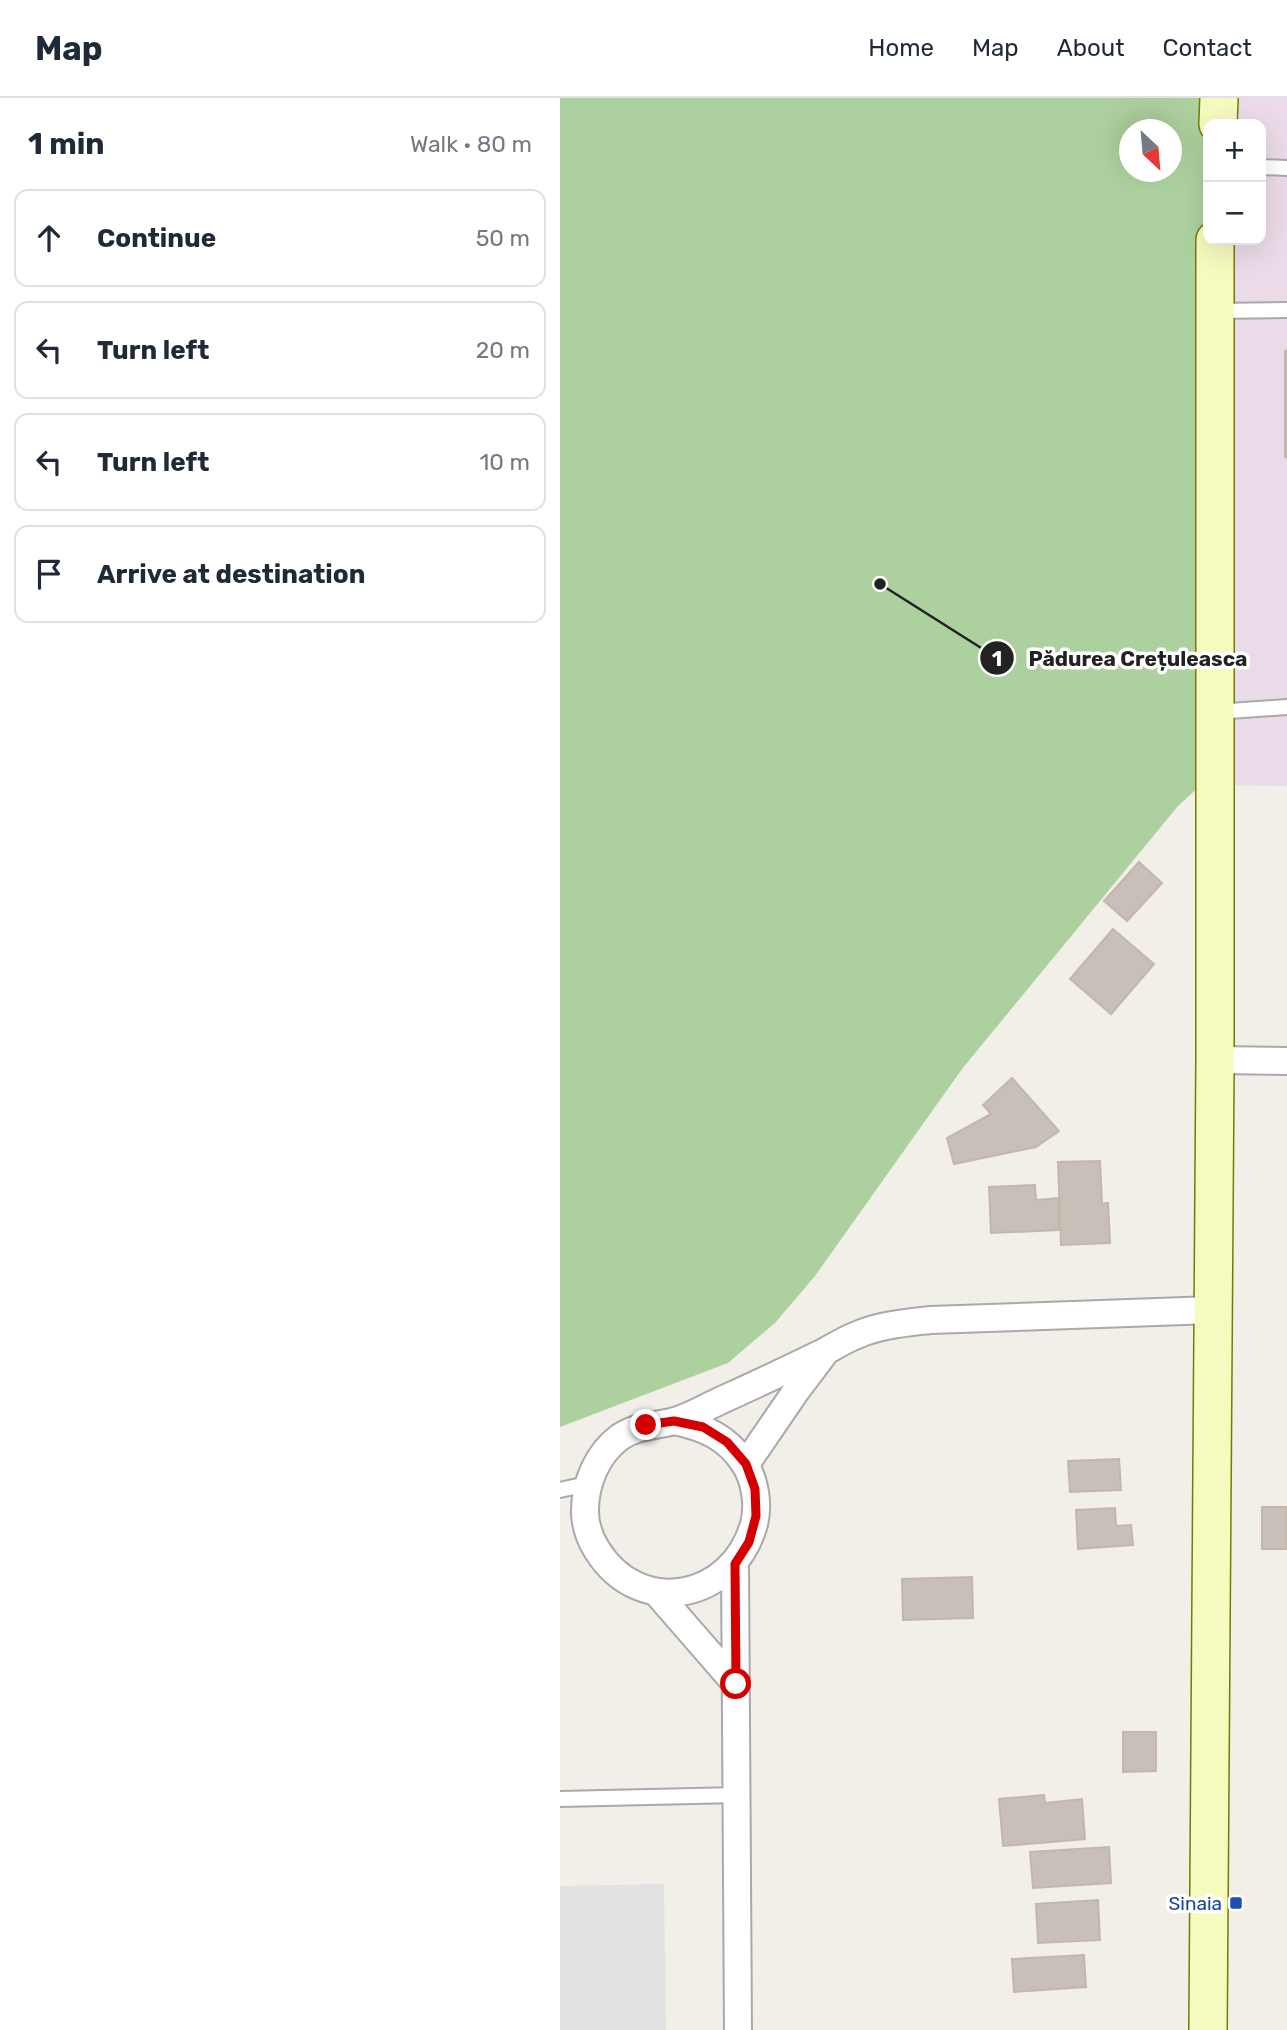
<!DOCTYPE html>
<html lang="en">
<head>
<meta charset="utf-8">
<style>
  :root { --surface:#fff; --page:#f6f6f7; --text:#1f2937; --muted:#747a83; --line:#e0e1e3 }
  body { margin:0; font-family:Rubik,sans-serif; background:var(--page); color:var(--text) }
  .controls { position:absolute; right:21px; top:21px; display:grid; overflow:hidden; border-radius:14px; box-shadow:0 7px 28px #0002 }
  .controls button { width:63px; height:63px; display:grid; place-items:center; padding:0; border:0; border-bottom:2px solid var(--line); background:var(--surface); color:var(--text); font:35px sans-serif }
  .compass { position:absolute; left:559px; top:21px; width:63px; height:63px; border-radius:50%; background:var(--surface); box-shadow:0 7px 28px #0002; rotate:154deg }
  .stop { position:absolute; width:21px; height:21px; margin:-16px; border:5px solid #d40000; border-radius:50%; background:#fff }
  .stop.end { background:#d40000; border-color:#fff; box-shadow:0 2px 7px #0008 }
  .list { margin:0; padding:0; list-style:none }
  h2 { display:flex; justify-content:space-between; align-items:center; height:91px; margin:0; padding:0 28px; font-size:30px }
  h2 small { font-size:23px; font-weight:400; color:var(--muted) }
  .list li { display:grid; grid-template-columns:46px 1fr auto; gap:21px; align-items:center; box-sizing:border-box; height:98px; margin:0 14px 14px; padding:0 14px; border:2px solid var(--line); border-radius:14px }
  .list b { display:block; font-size:26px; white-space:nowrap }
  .list em { font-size:23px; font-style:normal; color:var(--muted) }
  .icon { flex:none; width:38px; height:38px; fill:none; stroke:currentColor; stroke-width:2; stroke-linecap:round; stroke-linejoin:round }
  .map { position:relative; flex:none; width:727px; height:1932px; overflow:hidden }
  header { display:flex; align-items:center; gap:42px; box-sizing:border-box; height:98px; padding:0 35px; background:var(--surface); border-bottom:2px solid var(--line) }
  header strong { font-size:33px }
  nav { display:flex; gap:38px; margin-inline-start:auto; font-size:24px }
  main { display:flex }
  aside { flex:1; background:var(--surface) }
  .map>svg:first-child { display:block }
  .industrial { fill:#ebdbe8; fill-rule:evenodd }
  .forest { fill:#add19e; fill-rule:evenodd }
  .parking { fill:#e2e2e2 }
  .building { fill:#c7bfb8; stroke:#c4b6ab; stroke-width:2 }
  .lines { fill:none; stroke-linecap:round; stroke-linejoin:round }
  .lane-casing { stroke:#a9a9a9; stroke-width:18 }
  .street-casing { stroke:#a9a9a9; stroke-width:30 }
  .secondary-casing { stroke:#707d05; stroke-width:40 }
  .lane { stroke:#fff; stroke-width:14 }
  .street { stroke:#fff; stroke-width:26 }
  .secondary { stroke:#f7fabf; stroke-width:37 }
  .route { stroke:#d40000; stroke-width:9 }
  .transit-dot { fill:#1a4fb4; stroke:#fff; stroke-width:2.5 }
  .labels { text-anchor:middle; stroke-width:7; stroke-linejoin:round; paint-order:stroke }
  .transit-label { font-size:19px; fill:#164399; stroke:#fff; text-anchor:end }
  .leader { fill:none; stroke:#222; stroke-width:2.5 }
  .callout-dot { fill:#222; stroke:#fff; stroke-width:2.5 }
  .mark-label { font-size:21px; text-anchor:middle; font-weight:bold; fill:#fff }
  .callout-label { font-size:21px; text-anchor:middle; font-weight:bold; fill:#222; stroke:#fff; stroke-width:7; stroke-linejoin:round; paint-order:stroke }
</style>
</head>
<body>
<header>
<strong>Map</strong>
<nav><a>Home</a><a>Map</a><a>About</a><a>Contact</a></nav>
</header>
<main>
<aside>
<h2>1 min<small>Walk · 80 m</small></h2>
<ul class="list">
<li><svg class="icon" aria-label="ahead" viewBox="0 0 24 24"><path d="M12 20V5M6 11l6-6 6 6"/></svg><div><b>Continue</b></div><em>50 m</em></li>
<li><svg class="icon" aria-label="left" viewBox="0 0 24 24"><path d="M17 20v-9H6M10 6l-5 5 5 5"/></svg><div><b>Turn left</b></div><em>20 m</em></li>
<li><svg class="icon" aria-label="left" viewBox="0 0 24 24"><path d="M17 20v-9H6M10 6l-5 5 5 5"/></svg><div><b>Turn left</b></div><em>10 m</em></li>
<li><svg class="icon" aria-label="arrive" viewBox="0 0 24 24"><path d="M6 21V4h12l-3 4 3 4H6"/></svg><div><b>Arrive at destination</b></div></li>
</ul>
</aside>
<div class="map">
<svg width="727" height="1932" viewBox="0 0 727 1932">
  <rect width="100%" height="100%" fill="#f2efe9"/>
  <path class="industrial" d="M647,0H727V688L641,687L640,285ZM648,26H701V142H648Z"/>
  <path class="forest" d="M0,0H647L640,285L641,687L618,708L402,971L255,1178L215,1225L168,1265L0,1329ZM570,32H612V74H570Z"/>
  <polygon class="parking" points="104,1786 106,1932 0,1932 0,1788"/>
  <g class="building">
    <rect x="725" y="253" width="2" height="106"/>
    <polygon points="579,764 602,785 567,823 544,803"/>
    <polygon points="553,831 594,866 551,916 510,881"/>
    <polygon points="452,980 499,1033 476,1049 394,1066 387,1040 431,1016 423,1007"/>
    <polygon points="540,1063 542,1106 548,1105 550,1145 501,1147 498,1064"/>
    <polygon points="475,1087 476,1102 498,1100 499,1132 431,1135 429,1089"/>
    <polygon points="559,1361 561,1392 510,1394 508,1363"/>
    <rect x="702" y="1409" width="25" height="42"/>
    <polygon points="555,1410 556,1428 571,1427 573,1447 518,1451 516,1412"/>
    <polygon points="412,1479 413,1520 343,1522 342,1481"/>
    <polygon points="563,1634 596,1634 596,1673 563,1674"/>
    <polygon points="484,1697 485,1705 522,1701 525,1741 443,1748 439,1701"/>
    <polygon points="549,1749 551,1785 473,1790 470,1754"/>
    <polygon points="538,1802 540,1842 478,1845 476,1806"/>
    <polygon points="524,1857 526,1889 454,1894 452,1861"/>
  </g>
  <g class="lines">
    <defs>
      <g id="lane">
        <polyline points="701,69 727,70"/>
        <polyline points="655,213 727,212"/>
        <polyline points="655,614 727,609"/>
        <polyline points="0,1392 27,1386"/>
        <polyline points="0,1701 178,1697"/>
      </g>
      <g id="street">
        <polyline points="655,962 727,963"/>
        <path d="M114,1323C144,1329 167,1339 184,1365C195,1381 199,1407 194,1426C173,1502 80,1521 37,1452C30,1441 25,1426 25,1413C25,1385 37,1356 60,1339C78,1327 96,1328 115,1323C132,1318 148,1308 164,1301C197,1286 231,1270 264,1254C275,1248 286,1241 297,1237C320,1227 345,1225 370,1222L653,1212"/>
        <polyline points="186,1366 236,1293 264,1256"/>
        <polyline points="175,1466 178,1932"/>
        <polyline points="96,1494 176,1586"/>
      </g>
      <g id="secondary">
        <polyline points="658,26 659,0"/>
        <polyline points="648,1932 655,962 655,142"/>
      </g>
    </defs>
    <use href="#lane" class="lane-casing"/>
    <use href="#street" class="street-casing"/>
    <use href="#secondary" class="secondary-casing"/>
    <use href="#lane" class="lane"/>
    <use href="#street" class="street"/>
    <use href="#secondary" class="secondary"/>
  </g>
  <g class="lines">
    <polyline class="route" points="86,1327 114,1323 143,1329 167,1344 186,1366 195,1391 196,1418 189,1444 175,1466 176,1586"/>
  </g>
  <rect class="transit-dot" x="669" y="1798" width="14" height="14" rx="3.5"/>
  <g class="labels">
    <g class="transit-label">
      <text x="662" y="1812">Sinaia</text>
    </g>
  </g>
  <path class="leader" d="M320 486L437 560"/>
  <g class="callout-dot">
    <circle cx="320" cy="486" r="7"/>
    <circle cx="437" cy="560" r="18"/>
  </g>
  <g class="mark-label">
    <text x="437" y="568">1</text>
  </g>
  <g class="callout-label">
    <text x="578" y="568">Pădurea Crețuleasca</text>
  </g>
</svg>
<div class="controls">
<button>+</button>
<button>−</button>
</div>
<svg class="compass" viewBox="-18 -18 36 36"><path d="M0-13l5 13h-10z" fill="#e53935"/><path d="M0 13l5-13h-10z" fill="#747a83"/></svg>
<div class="stop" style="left:176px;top:1586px"></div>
<div class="stop end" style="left:86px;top:1327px"></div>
</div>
</main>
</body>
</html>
